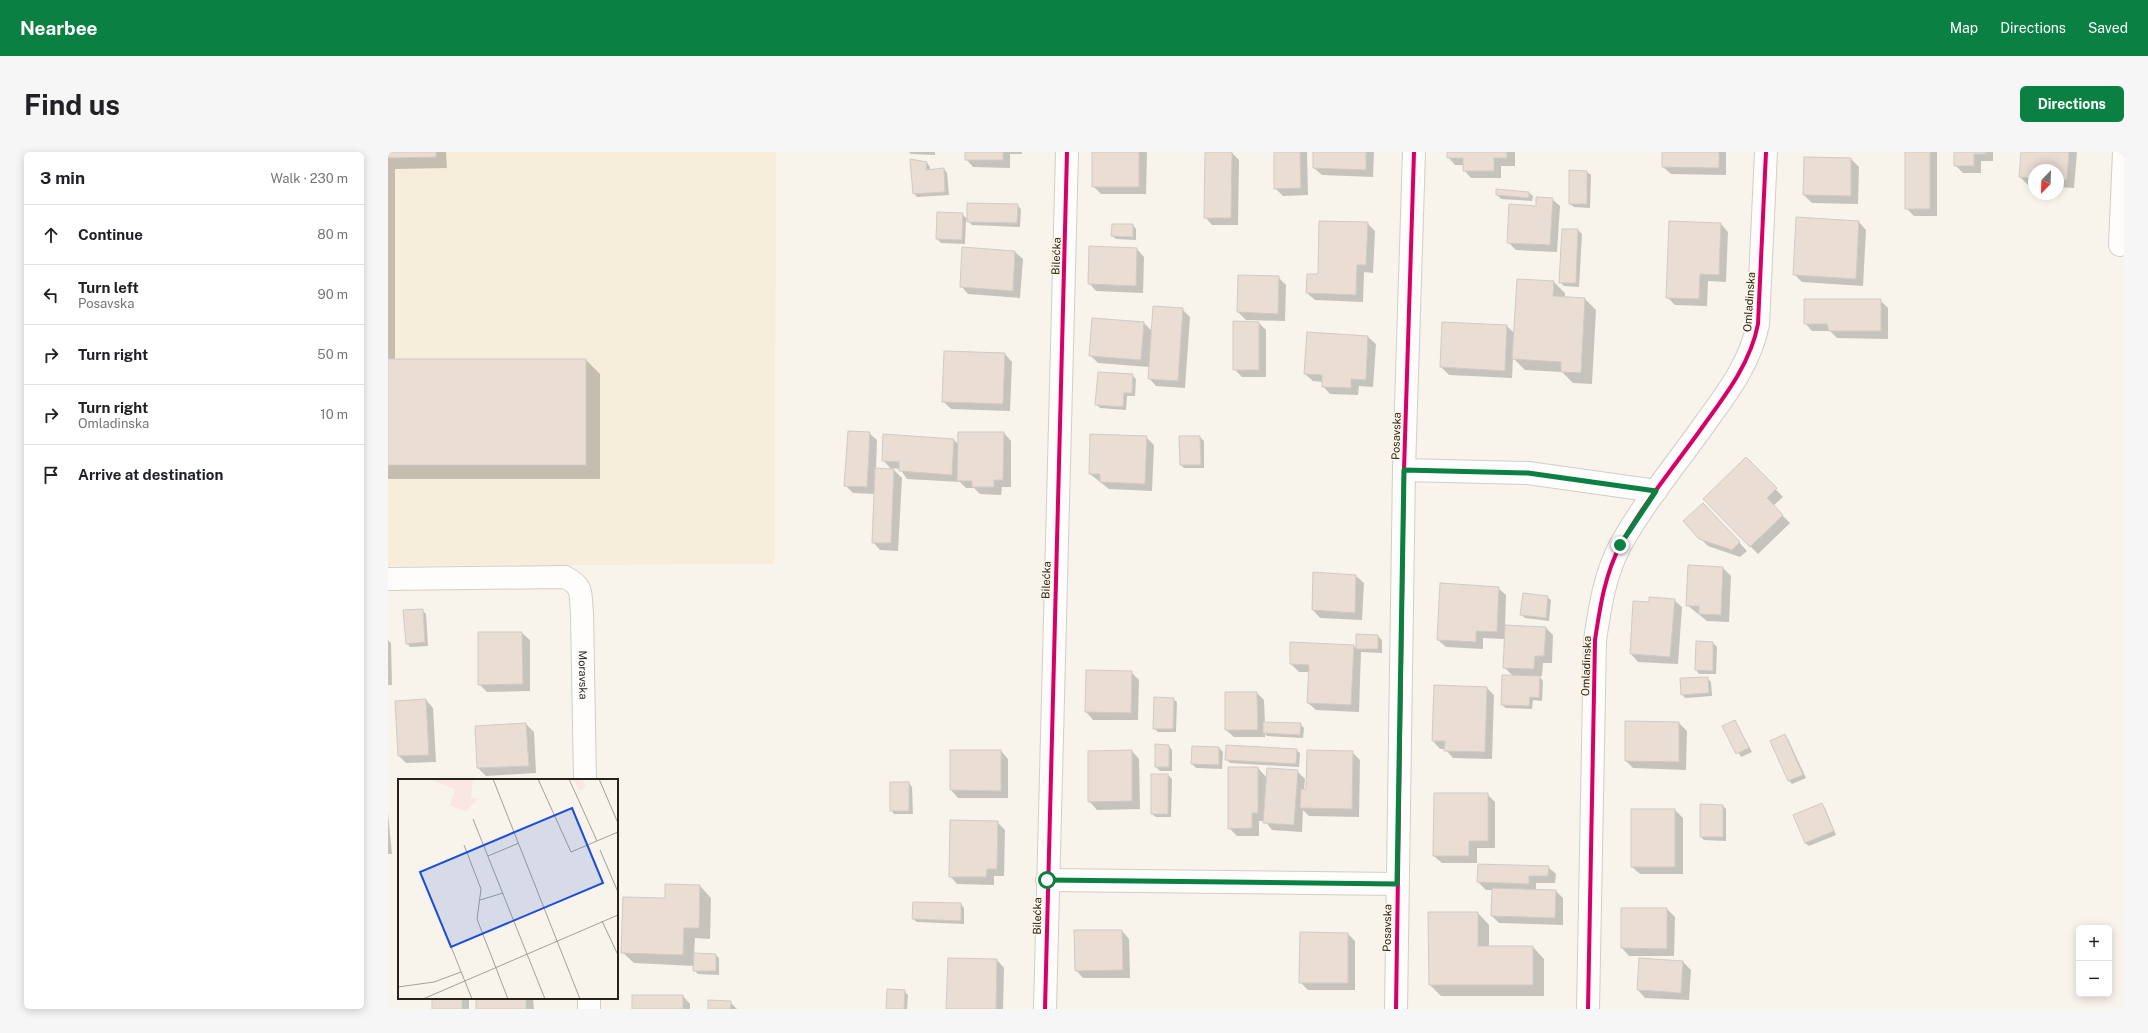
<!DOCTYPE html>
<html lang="en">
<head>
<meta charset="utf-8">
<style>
  :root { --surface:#fff; --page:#f6f6f6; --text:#202124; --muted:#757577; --line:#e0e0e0; --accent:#0b8043 }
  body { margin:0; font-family:"Public Sans",sans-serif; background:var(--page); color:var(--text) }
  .controls { position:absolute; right:12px; bottom:12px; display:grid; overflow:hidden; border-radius:6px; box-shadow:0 2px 10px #0003 }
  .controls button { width:36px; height:36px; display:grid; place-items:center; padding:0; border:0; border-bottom:1px solid var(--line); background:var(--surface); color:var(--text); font:20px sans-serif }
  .compass { position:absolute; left:1640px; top:12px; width:36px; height:36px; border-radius:50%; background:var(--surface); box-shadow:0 2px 10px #0003; rotate:203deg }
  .stop { position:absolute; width:12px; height:12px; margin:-9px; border:3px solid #0b8043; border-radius:50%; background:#fff }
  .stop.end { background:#0b8043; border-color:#fff; box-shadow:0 1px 4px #0008 }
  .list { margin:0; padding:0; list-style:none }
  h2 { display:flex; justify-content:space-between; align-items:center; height:52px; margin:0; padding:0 16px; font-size:17px }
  h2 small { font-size:13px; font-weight:400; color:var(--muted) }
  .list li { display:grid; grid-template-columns:26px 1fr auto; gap:12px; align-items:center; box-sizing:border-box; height:60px; padding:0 16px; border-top:1px solid var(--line) }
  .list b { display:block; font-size:15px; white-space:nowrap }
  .list p { margin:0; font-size:13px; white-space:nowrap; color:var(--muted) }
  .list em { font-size:13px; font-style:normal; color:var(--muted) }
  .icon { flex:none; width:22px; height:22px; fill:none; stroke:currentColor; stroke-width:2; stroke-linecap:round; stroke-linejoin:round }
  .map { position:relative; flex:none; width:1736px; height:857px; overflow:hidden; border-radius:6px }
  header { display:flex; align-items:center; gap:24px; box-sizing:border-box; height:56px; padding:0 20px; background:var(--accent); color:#fff }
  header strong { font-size:19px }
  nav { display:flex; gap:22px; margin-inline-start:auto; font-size:14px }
  .intro { display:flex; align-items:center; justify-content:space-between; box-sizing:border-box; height:96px; padding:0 24px }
  h1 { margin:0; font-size:28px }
  .button { padding:10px 18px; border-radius:6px; background:var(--accent); color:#fff; font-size:14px; font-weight:700 }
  main { display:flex; gap:24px; padding:0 24px }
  aside { flex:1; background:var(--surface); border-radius:6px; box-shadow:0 2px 10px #0003 }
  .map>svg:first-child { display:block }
  .built { fill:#f7eddb }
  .shadow { fill:#0003 }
  .building { fill:#eaddd4; stroke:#d0cbc5 }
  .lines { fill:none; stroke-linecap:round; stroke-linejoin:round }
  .street-casing { stroke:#d2cec7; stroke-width:24 }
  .street { stroke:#fefdfc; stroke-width:22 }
  .cycleway-casing { stroke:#fef6e6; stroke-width:6 }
  .cycleway { stroke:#d6006c; stroke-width:4 }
  .route { stroke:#0b8043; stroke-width:5 }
  .labels { text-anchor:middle; stroke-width:3; stroke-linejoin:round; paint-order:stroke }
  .street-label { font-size:11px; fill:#27231c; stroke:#fef6e6 }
  .inset-road { fill:none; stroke:#a4a099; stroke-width:1 }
  .view { fill:#1d4ed8; fill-opacity:0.15; stroke:#1d4ed8; stroke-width:2 }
  .inset-edge { fill:none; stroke:#27231c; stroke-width:2 }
</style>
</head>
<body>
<header>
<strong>Nearbee</strong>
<nav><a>Map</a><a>Directions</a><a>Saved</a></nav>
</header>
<div class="intro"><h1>Find us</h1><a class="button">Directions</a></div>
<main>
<aside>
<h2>3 min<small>Walk · 230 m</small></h2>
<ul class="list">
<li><svg class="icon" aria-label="ahead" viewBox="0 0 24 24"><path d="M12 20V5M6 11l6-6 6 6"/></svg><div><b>Continue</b></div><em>80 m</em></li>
<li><svg class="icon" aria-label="left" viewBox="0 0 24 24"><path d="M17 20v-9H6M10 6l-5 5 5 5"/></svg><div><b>Turn left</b><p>Posavska</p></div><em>90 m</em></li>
<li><svg class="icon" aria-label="right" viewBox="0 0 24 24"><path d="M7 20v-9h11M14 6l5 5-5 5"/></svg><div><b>Turn right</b></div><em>50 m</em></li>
<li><svg class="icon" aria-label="right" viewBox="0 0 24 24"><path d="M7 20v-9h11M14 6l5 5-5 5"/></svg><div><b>Turn right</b><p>Omladinska</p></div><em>10 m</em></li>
<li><svg class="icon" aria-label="arrive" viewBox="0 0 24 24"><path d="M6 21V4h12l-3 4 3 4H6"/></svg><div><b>Arrive at destination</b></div></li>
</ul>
</aside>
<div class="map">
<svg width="1736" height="857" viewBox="0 0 1736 857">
  <rect width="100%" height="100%" fill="#f8f4ec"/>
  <polygon class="built" points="0,0 388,0 387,412 0,414"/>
  <g class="shadow">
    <polygon points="0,0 58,0 59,16 7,17 7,208 198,208 212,222 212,327 0,327"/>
    <polygon points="521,0 547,0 547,3 523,2"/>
    <polygon points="578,0 634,0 634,2 622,2 622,16 585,15 578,7"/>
    <polygon points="705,0 759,0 758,42 713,42 705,34"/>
    <polygon points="843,0 851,8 850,73 824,73 817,65"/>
    <polygon points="887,0 919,0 920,43 895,44 887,36"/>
    <polygon points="926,0 986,0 985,25 934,23 926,16"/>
    <polygon points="1060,0 1127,0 1127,14 1113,14 1113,26 1083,26 1076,18 1076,13 1067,13 1060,5"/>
    <polygon points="1275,0 1338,0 1338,23 1283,22 1275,15"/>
    <polygon points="1518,0 1549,0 1549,64 1526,64 1518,56"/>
    <polygon points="1567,0 1605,0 1605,9 1593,9 1593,21 1575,21 1567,13"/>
    <polygon points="1634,0 1689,0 1686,36 1670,35 1670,18 1646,18 1646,33 1640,33 1632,25"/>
    <polygon points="1463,7 1471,15 1470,52 1424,51 1416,43"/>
    <polygon points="539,11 542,15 542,18 556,17 559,21 561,43 529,45 526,41"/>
    <polygon points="1182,19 1199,20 1203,23 1202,56 1186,55 1182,52"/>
    <polygon points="1141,41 1145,44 1144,49 1113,47 1109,43"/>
    <polygon points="1164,47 1172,54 1169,100 1128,98 1120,90 1149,55"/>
    <polygon points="629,53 633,57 632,75 584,73 578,67 577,92 553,91 549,87 574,62 580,68"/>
    <polygon points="1471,70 1478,78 1475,134 1414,130 1406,122"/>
    <polygon points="979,71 987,79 985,121 976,120 975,150 927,148 919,141 931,123"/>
    <polygon points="1333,72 1340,80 1338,130 1320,129 1319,154 1287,153 1279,145"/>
    <polygon points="745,73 748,77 748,88 728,87 724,84"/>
    <polygon points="1175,78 1190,78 1194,82 1191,135 1176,134 1172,130"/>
    <polygon points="749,97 756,105 755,141 708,139 701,131"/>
    <polygon points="627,100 635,107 632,146 580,142 573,134"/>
    <polygon points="890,125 898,133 897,169 858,168 850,160"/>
    <polygon points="1130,128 1166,130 1177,141 1177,145 1197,147 1208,158 1204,232 1185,231 1174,220 1137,218 1125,206 1124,226 1061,223 1053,215 1119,174 1127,182"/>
    <polygon points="1492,148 1500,156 1500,187 1449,186 1442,179 1424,179 1417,171"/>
    <polygon points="794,157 802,165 797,236 768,234 761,226 761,215 710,211 702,203 705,167 756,171 764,179"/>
    <polygon points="871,171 878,178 878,225 854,225 846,217"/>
    <polygon points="980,185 988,192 985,235 971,234 970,243 942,242 935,234 935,230 925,229 917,222"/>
    <polygon points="617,202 624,210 622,259 563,257 555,249"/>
    <polygon points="744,223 748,227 747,244 739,244 738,258 712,256 708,252"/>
    <polygon points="481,281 489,288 488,317 504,318 495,308 566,288 571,293 616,281 623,289 623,335 614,335 613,343 592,342 586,336 578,336 572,330 519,327 512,317 504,316 514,326 510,399 492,398 485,390 487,342 465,341 457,333"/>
    <polygon points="758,285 766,293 764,339 721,337 702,322"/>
    <polygon points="812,285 816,289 816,316 796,316 793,313"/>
    <polygon points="1358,306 1395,345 1385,354 1402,371 1370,402 1316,347"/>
    <polygon points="1323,360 1359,399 1352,405 1320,394 1312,386"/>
    <polygon points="1301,414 1335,416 1343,424 1341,470 1319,469 1299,453"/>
    <polygon points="926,422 968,424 976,431 974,468 932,466 925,458"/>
    <polygon points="1110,436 1118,443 1117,474 1158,476 1165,483 1164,511 1155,511 1154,524 1151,524 1155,529 1154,549 1145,548 1144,557 1118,556 1114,553 1125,524 1116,515 1117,487 1095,486 1095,497 1058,495 1050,488"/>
    <polygon points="1159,445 1163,448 1161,469 1137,466 1133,462"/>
    <polygon points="1286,448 1294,455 1290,512 1250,510 1243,502 1262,451"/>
    <polygon points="34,458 38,462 40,494 22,495 19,491"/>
    <polygon points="134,481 142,488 142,539 99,540 91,532"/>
    <polygon points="969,484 990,484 994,488 994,501 973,500 971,560 928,558 920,551 921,520 911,520 903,512 966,494 969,497"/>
    <polygon points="0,488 3,491 4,533 0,533"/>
    <polygon points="1325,491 1329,495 1328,522 1311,522 1308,518"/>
    <polygon points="743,520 751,528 750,568 705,568 698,560"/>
    <polygon points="1319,526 1323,530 1324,544 1297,546 1294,542"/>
    <polygon points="1099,536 1106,543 1104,607 1065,606 1057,597 1052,597 1045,589"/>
    <polygon points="869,541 876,548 877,571 912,572 916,576 915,586 879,584 877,582 877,585 846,585 838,578"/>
    <polygon points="785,547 789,550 788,580 770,580 766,576"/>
    <polygon points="38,548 45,556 48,610 18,611 11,604"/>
    <polygon points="1347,569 1364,600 1353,605 1336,574"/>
    <polygon points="1291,571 1299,579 1298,618 1245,616 1238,609"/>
    <polygon points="138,572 146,580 148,621 98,624 90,616"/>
    <polygon points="1396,583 1400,587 1418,626 1404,632 1401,629 1383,589"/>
    <polygon points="781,594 784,598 784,619 772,619 768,615"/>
    <polygon points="831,596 835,600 834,617 808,616 804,612"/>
    <polygon points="908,598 912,601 911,615 842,611 838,607"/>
    <polygon points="613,599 620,607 620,646 570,646 563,638"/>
    <polygon points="744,599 751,607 752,657 709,658 702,650"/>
    <polygon points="964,600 972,608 971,665 921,664 915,658 914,680 884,678 877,669 871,669 871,684 849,684 841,676 870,616 879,626 909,619 917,627 916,638 919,638"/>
    <polygon points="780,623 784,627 783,665 768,665 764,662"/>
    <polygon points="521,631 524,635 525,662 506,662 503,658"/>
    <polygon points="1099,642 1107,650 1107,696 1089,696 1089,711 1054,711 1046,704"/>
    <polygon points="1433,652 1437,656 1448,683 1421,694 1417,691"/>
    <polygon points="1335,654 1338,657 1338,689 1316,688 1313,685"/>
    <polygon points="1244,658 1287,658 1295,666 1295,722 1252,722 1244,715"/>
    <polygon points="0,661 4,702 0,702"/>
    <polygon points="609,670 617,678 616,724 606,724 606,733 569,732 562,724"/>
    <polygon points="1160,715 1168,722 1167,731 1148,731 1148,738 1168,739 1175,746 1175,773 1111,771 1104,764 1105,738 1098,738 1090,730"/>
    <polygon points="312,734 323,746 322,787 307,786 306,802 328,803 331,806 331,823 310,822 306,818 306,814 246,811 234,800 278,747"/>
    <polygon points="573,752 576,756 576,772 529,770 525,767"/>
    <polygon points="1279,757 1287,765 1286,804 1241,804 1234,796"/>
    <polygon points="1090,761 1101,773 1101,795 1145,795 1156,807 1156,844 1053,844 1042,833"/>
    <polygon points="734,779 741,787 742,826 695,826 688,818"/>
    <polygon points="960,782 967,789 967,838 920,838 912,830"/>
    <polygon points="1252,807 1295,810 1303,818 1301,848 1257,846 1250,838"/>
    <polygon points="609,808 616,816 615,857 559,857"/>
    <polygon points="516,839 520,843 519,857 499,857"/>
    <polygon points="295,844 302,852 302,857 245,857"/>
    <rect x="45" y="846" width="36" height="11"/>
    <polygon points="89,846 145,846 146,857 89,857"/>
    <polygon points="342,850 349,857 321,857"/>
  </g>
  <g class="building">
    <polygon points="0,0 48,0 48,5 0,6"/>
    <rect x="577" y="0" width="38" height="8"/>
    <rect x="704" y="0" width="47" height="35"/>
    <polygon points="817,0 844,0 843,66 816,66"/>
    <polygon points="886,0 912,0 913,36 886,37"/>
    <polygon points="925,0 978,0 978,18 925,16"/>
    <polygon points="1059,0 1119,0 1119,6 1106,6 1106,19 1075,19 1075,6 1059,6"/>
    <polygon points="1274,0 1331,0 1331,16 1274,15"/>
    <rect x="1517" y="0" width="25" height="57"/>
    <polygon points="1566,0 1598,0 1598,2 1586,2 1586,14 1566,14"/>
    <polygon points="1633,0 1681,0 1679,28 1670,28 1670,18 1646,18 1646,26 1631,25"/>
    <polygon points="1416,5 1463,6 1463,44 1415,43"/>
    <polygon points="522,7 539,10 538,18 556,16 557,40 525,42"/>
    <polygon points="1181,18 1199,19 1199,52 1181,52"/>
    <polygon points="1108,37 1141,40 1141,46 1108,43"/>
    <polygon points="1148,45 1165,46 1162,93 1119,91 1121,52 1148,54"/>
    <polygon points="579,51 630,52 629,71 579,70"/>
    <polygon points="549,60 575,61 574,88 548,87"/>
    <polygon points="1408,65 1471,69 1468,127 1405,123"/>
    <polygon points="931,69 980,70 978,113 969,113 968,143 918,141 919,122 930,122"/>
    <polygon points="1281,69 1333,71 1331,123 1312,122 1311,147 1278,146"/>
    <polygon points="724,72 745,72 745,85 723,84"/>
    <polygon points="1174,77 1190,77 1188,131 1171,131"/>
    <polygon points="701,94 749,96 748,134 700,132"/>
    <polygon points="574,95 627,99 625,139 572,135"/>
    <polygon points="850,123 891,124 890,162 849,160"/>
    <polygon points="1129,127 1166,129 1165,144 1197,146 1193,221 1173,220 1173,210 1124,207"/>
    <polygon points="1416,147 1493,147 1493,179 1441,179 1439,172 1416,172"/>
    <polygon points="765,154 795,156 790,229 760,227"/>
    <polygon points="704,166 756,170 753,208 701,204"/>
    <polygon points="845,169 871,170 871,218 845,218"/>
    <polygon points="1054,170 1119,173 1117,219 1052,215"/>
    <polygon points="919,180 980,184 978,228 963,227 963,236 934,235 934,223 916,222"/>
    <polygon points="556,199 617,201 615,252 554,250"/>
    <rect x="0" y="207" width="198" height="106"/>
    <polygon points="710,220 745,222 744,241 736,241 735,255 707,253"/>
    <polygon points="460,279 482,280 479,335 456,334"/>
    <polygon points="570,280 616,280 615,328 606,328 606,335 584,335 584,329 569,329"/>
    <polygon points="495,282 566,287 564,323 511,319 511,310 494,309"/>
    <polygon points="702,282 759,284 757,332 712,330 712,322 701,322"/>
    <polygon points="791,284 812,284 813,313 792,313"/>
    <polygon points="1358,305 1389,336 1379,346 1395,363 1362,395 1315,347"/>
    <polygon points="487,316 506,317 503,391 484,391"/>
    <polygon points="1315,351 1352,390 1344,398 1311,387 1295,369"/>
    <polygon points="1300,413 1335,415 1333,463 1311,462 1311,454 1298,454"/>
    <polygon points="925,420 968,423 967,461 924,458"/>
    <polygon points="1052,431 1111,435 1109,480 1088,479 1088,490 1049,488"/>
    <polygon points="1135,441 1160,444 1158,466 1132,463"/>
    <polygon points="1261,445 1287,447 1282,505 1242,502 1245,449 1261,450"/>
    <polygon points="35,457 37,490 18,492 15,458"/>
    <polygon points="1117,473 1158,475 1156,504 1147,504 1146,517 1115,516"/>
    <polygon points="90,480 134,480 135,532 90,533"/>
    <polygon points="968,482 990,483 990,497 968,497"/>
    <polygon points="1308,489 1325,490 1325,519 1307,518"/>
    <polygon points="902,490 966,493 963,553 919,551 921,513 902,512"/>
    <polygon points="698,518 744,519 743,561 697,560"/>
    <polygon points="1114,523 1152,524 1151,546 1142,545 1141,554 1113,553"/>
    <polygon points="1320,525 1321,541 1293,543 1292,526"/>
    <polygon points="1046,533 1099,535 1097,600 1056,599 1057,589 1044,589"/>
    <polygon points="837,540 869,540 870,578 837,578"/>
    <polygon points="766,545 786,546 785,577 765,577"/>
    <polygon points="38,547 41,603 10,604 7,549"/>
    <polygon points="1347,568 1361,596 1348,602 1334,574"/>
    <polygon points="1237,569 1291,570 1291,610 1237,609"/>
    <polygon points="875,570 913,571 912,583 875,581"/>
    <polygon points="138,571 141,614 89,616 87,574"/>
    <polygon points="1397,582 1415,623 1400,629 1382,589"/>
    <polygon points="767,592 781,593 781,615 767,615"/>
    <polygon points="838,593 909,597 908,612 837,608"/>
    <polygon points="804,594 831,595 831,613 803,612"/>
    <polygon points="562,598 613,598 613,639 562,638"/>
    <polygon points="744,598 744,649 700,650 700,599"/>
    <polygon points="919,598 965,599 964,657 912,656 913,637 918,637"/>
    <polygon points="840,615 870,615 870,661 864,661 864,676 840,677"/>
    <polygon points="879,616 910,618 906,673 875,671"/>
    <rect x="763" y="622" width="17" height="40"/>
    <rect x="502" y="630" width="19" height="29"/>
    <polygon points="1046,641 1100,641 1100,689 1081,689 1081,704 1045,704"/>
    <polygon points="1434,651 1446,679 1417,691 1405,663"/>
    <polygon points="1312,652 1335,653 1335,685 1312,685"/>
    <rect x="1243" y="657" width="44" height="58"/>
    <polygon points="562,668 610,669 609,717 599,717 598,725 561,725"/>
    <polygon points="1090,712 1161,714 1160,724 1141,724 1141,732 1089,730"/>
    <polygon points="277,732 312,733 311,776 296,776 295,803 233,801 235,745 277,746"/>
    <polygon points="1104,736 1168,738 1167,766 1103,764"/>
    <polygon points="525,750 573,751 573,769 524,767"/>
    <polygon points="1233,756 1279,756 1279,797 1233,796"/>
    <polygon points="1040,760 1090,760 1090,794 1145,794 1145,833 1041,833"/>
    <polygon points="686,778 734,778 735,818 687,819"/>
    <polygon points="912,780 960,781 960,831 911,831"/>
    <polygon points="306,801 328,802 328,819 305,819"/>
    <polygon points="560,806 609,807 608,857 558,857"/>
    <polygon points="1251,806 1295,809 1293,841 1249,838"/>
    <polygon points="499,837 517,838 516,857 498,857"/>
    <rect x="244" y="843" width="51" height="14"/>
    <rect x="44" y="846" width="30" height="11"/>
    <rect x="88" y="846" width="50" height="11"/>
    <polygon points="320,848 343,849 342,857 320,857"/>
  </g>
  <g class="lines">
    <defs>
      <g id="street">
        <polyline points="1732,93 1736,0"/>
        <polyline points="1016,318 1140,321 1268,339"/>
        <path id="s1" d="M0,427L177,425C196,435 192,441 194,461L197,628"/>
        <polyline points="659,728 1009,732"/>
        <polyline points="201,846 201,857"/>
        <polyline points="657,857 679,0"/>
        <polyline points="1008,857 1016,318 1026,0"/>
        <path d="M1200,857L1207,488C1212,455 1217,421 1233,392C1257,349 1290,310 1318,270C1340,240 1363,209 1370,172L1378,0"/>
      </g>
    </defs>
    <use href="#street" class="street-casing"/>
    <use href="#street" class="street"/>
    <defs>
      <g id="cycleway">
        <polyline points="657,857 679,0"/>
        <polyline points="1008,857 1016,318 1026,0"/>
        <path d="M1200,857L1207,488C1212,455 1217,421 1233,392C1257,349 1290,310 1318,270C1340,240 1363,209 1370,172L1378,0"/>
      </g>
    </defs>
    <use href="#cycleway" class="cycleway-casing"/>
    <use href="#cycleway" class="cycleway"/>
  </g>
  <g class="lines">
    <polyline class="route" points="659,728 1009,732 1016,318 1140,321 1268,339 1232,393"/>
  </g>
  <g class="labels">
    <g class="street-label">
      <text transform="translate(668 104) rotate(-88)" y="4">Bilećka</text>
      <text transform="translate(1361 150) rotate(-86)" y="4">Omladinska</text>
      <text transform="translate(1008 284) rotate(-88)" y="4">Posavska</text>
      <text transform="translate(658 428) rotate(-88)" y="4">Bilećka</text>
      <text transform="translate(1198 514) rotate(-88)" y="4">Omladinska</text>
      <text dy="4" stroke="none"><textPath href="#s1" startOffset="282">Moravska</textPath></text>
      <text transform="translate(649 764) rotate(-89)" y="4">Bilećka</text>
      <text transform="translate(999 776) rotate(-89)" y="4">Posavska</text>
    </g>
  </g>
  <g transform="translate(10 627)">
    <rect width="220" height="220" fill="#f8f4ec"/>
    <path d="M30,0H75L73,19H80L68,33L52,26L57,10ZM175,0H184L188,8L181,12Z" fill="#fae6e3"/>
    <path class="inset-road" d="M95,0L182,220M140,0L173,73L220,53M171,0L199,62M201,0L220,44M75,40L147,220M66,66L83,110L79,140L110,220M202,71L220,113M90,77L121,64M82,121L105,114M204,142L220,176M50,160L74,220M0,208L36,203L63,193M25,220L220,136"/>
    <path class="view" d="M174,29L205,104L53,168L22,93Z"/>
    <rect width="220" height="220" class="inset-edge"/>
  </g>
</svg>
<div class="controls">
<button>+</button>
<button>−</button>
</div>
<svg class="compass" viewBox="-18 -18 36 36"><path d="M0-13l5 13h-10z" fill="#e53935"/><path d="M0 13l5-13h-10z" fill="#757577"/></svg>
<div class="stop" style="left:659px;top:728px"></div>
<div class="stop end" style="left:1232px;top:393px"></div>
</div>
</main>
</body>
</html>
